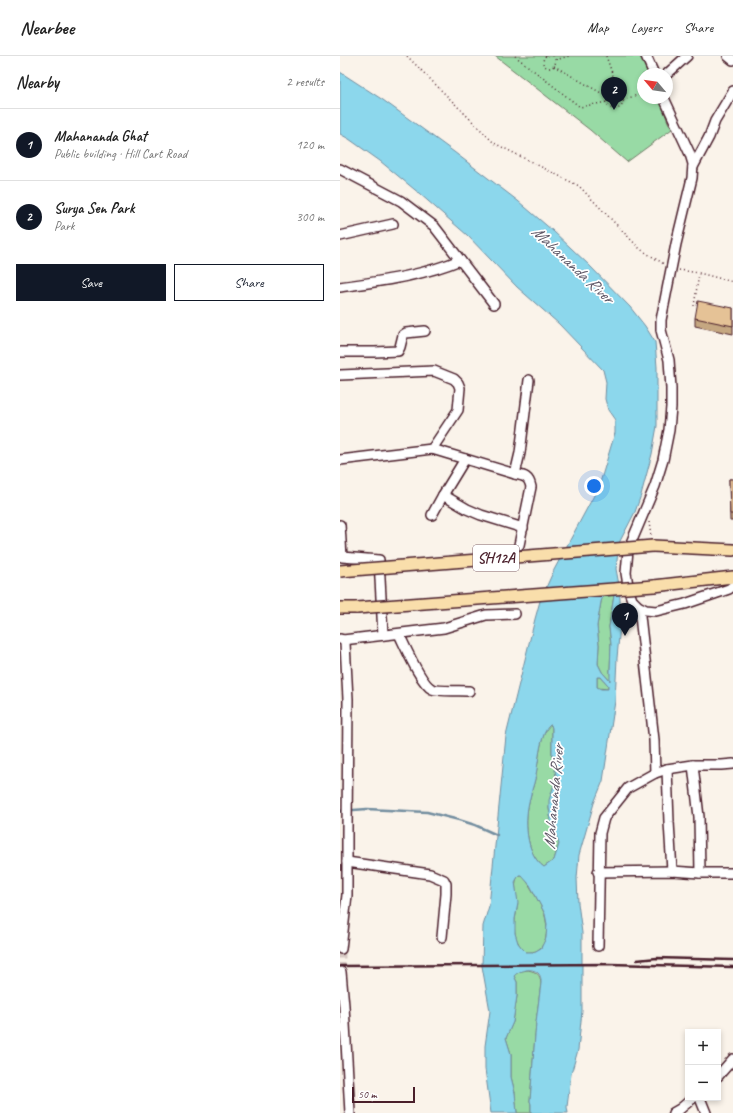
<!DOCTYPE html>
<html lang="en">
<head>
<meta charset="utf-8">
<style>
  :root { --surface:#fff; --page:#f2f2f2; --text:#222; --muted:#767676; --line:#e0e0e0; --accent:#111827 }
  body { margin:0; font-family:Caveat,sans-serif; background:var(--page); color:var(--text) }
  .controls { position:absolute; right:12px; bottom:12px; display:grid; overflow:hidden; border-radius:0px; box-shadow:0 2px 6px #0003 }
  .controls button { width:36px; height:36px; display:grid; place-items:center; padding:0; border:0; border-bottom:1px solid var(--line); background:var(--surface); color:var(--text); font:20px sans-serif }
  .compass { position:absolute; left:297px; top:12px; width:36px; height:36px; border-radius:50%; background:var(--surface); box-shadow:0 2px 6px #0003; rotate:299deg }
  .scale { position:absolute; left:12px; bottom:10px; width:63px; box-sizing:border-box; padding-left:4px; border:2px solid #4a1f2b; border-top:0; font-size:11px; line-height:14px; white-space:nowrap; color:#4a1f2b; -webkit-text-stroke:3px #fff; paint-order:stroke }
  .you { position:absolute; left:254px; top:430px; width:14px; height:14px; margin:-10px; border:3px solid #fff; border-radius:50%; background:#1a73e8; box-shadow:0 0 0 6px #1a73e833 }
  .badge { display:grid; place-items:center; width:26px; height:26px; border-radius:50%; background:var(--accent); color:#fff; font-size:13px; font-weight:700 }
  .pin { position:absolute; translate:-50% -33px; filter:drop-shadow(0 1px 2px #0008) }
  .pin::after { content:''; position:absolute; top:21px; width:14px; height:12px; background:inherit; clip-path:polygon(0 0,100% 0,50% 100%) }
  .list { margin:0; padding:0; list-style:none }
  h2 { display:flex; justify-content:space-between; align-items:center; height:52px; margin:0; padding:0 16px; font-size:17px }
  h2 small { font-size:13px; font-weight:400; color:var(--muted) }
  .list li { display:grid; grid-template-columns:26px 1fr auto; gap:12px; align-items:center; box-sizing:border-box; height:72px; padding:0 16px; border-top:1px solid var(--line) }
  .list b { display:block; font-size:15px; white-space:nowrap }
  .list p { margin:0; font-size:13px; white-space:nowrap; color:var(--muted) }
  .list em { font-size:13px; font-style:normal; color:var(--muted) }
  .actions { display:flex; gap:8px; padding:12px 16px }
  .actions a { flex:1; padding:9px 0; border:1px solid var(--accent); border-radius:0px; text-align:center; font-size:14px; color:var(--accent) }
  .actions .main { background:var(--accent); color:#fff }
  .map { position:relative; flex:none; width:393px; height:1057px; overflow:hidden }
  header { display:flex; align-items:center; gap:24px; box-sizing:border-box; height:56px; padding:0 20px; background:var(--surface); border-bottom:1px solid var(--line) }
  header strong { font-size:19px }
  nav { display:flex; gap:22px; margin-inline-start:auto; font-size:14px }
  main { display:flex }
  aside { flex:1; background:var(--surface) }
  .map>svg:first-child { display:block }
  .green { fill:#98daa5; stroke:#717c68 }
  .water { fill:#8cd7ec; stroke:#728d9f; fill-rule:evenodd }
  .lines { fill:none; stroke-linecap:round; stroke-linejoin:round }
  .stream { stroke:#728d9f; stroke-width:2.5 }
  .minor-tunnel { stroke:#d7c9c4; stroke-width:9; stroke-dasharray:9 4.5; stroke-linecap:butt }
  .minor-casing { stroke:#4a1f2b; stroke-width:12 }
  .major-casing { stroke:#4a1f2b; stroke-width:14 }
  .path { stroke:#4a1f2b; stroke-width:1.5; stroke-dasharray:1 3; stroke-linecap:butt }
  .minor { stroke:#fff; stroke-width:9 }
  .major { stroke:#f9deab; stroke-width:11 }
  .rail { stroke:#4a1f2b; stroke-width:2.5 }
  .major-bridge-casing { stroke:#4a1f2b; stroke-width:14; stroke-linecap:butt }
  .major-bridge { stroke:#f9deab; stroke-width:11 }
  .wall { fill:#c5a781; stroke:#4a1f2b }
  .building { fill:#e5c296; stroke:#4a1f2b }
  .labels { text-anchor:middle; stroke-width:3.5; stroke-linejoin:round; paint-order:stroke }
  .shield { fill:#fff; stroke:#80626b; stroke-width:1 }
  .shield-label { font-size:15px; font-weight:bold; fill:#4a1f2b }
  .water-label { font-size:17px; font-style:italic; fill:#5e5665; stroke:#fff }
</style>
</head>
<body>
<header>
<strong>Nearbee</strong>
<nav><a>Map</a><a>Layers</a><a>Share</a></nav>
</header>
<main>
<aside>
<h2>Nearby<small>2 results</small></h2>
<ul class="list">
<li><span class="badge">1</span><div><b>Mahananda Ghat</b><p>Public building · Hill Cart Road</p></div><em>120 m</em></li>
<li><span class="badge">2</span><div><b>Surya Sen Park</b><p>Park</p></div><em>300 m</em></li>
</ul>
<div class="actions"><a class="main">Save</a><a>Share</a></div>
</aside>
<div class="map">
<svg width="393" height="1057" viewBox="0 0 393 1057">
  <rect width="100%" height="100%" fill="#faf3ea"/>
  <filter id="ink" filterUnits="userSpaceOnUse"><feTurbulence type="fractalNoise" baseFrequency=".025" numOctaves="2"/><feDisplacementMap in="SourceGraphic" scale="8" xChannelSelector="R" yChannelSelector="G"/><feConvolveMatrix kernelMatrix="1 2 1 2 8 2 1 2 1" color-interpolation-filters="sRGB"/></filter>
  <g filter="url(#ink)">
    <g class="green">
      <polygon points="155,0 302,0 309,18 303,18 303,42 319,42 328,66 332,73 287,106 250,74"/>
      <polygon points="275,533 269,571 271,588 270,615 271,626 262,616 258,608 259,589 257,570 261,546 263,539"/>
      <polygon points="257,621 261,621 268,629 268,633 258,632 257,631"/>
      <path d="M210,669H212V700L216,718L209,752L211,766L219,788L214,804L204,811C185,798 184,763 190,742C192,732 196,723 197,712C199,701 201,676 210,669Z"/>
      <path d="M179,819C182,819 181,819 184,821C188,826 204,854 205,860C209,875 207,899 185,896C180,891 176,884 175,877C173,867 177,858 177,849C178,839 172,827 179,819Z"/>
      <path d="M188,914C197,916 200,918 201,927L196,966L190,1045L191,1048V1057H177L175,1037L171,1021V998L166,982L173,966L177,940V926L174,920C177,915 183,915 188,914Z"/>
    </g>
    <path class="water" d="M0,16L43,44L114,96L178,145L213,175L249,209L290,251L305,270L315,286L317,311V370L312,398L301,439L295,456L279,487L276,513L279,529L281,559L277,602L275,645L263,725L254,747L239,799L237,822L238,847L242,877V955L238,994L231,1018L227,1051L228,1057H191V1048L190,1045L196,966L201,927C201,923 201,920 198,917C192,911 179,914 174,920L177,926V940L173,966L166,982L171,998V1021L175,1037L177,1057H151L145,1013V990L150,955L142,910L143,870L149,850L166,680L195,563L200,545L214,514L259,430L275,377V364L268,354L265,343L266,326L263,314L219,268L177,231L127,179L80,138L40,105L9,83L0,78ZM275,533L269,571L271,588L270,615V625L262,616L258,608L259,589L257,570L261,546L263,539ZM257,621H261L268,629V633H261L257,631ZM210,669H211L212,672V700L216,719L214,729L209,744V752L211,766L219,788L214,804L204,811C185,798 184,763 190,742C192,732 196,723 197,713C199,701 201,676 210,669ZM179,819H181L190,829L205,858L207,868L206,882L201,892L194,896H186L182,892L178,887L175,877V863L178,847L175,826Z"/>
    <g class="lines">
      <polyline class="stream" points="0,755 27,753 87,756 119,764 135,769 157,779"/>
      <polyline class="minor-tunnel" points="1,916 1,893"/>
      <defs>
        <g id="minor">
          <polyline points="306,0 314,18"/>
          <polyline points="388,0 393,4"/>
          <polyline points="327,18 347,0"/>
          <polyline points="324,42 350,98 353,108 352,122 336,188 321,264 321,274 329,304 331,332 331,351 329,374 323,404 315,430 288,494 286,517 289,535 292,544 298,550 306,554 316,555 345,548 389,533 393,530"/>
          <polyline points="353,111 369,81 375,65 393,35"/>
          <polyline points="0,113 61,145 94,170 154,248"/>
          <polyline points="0,180 53,168"/>
          <path d="M0,231C41,225 82,220 120,204"/>
          <polyline points="0,296 35,296 58,295 60,291 63,279 66,277 85,275"/>
          <polyline points="0,319 94,315 114,323 118,327 120,332 118,354 92,393"/>
          <path d="M0,404L92,393L175,418C185,420 189,421 191,431L179,489"/>
          <polyline points="175,418 180,397 189,324"/>
          <polyline points="103,439 127,453 141,459 183,472"/>
          <polyline points="92,459 103,439 125,403"/>
          <polyline points="0,469 2,501 39,504 43,579"/>
          <polyline points="299,551 314,684 315,717"/>
          <path d="M59,578C65,590 81,628 92,633C100,636 120,634 129,635"/>
          <polyline points="0,583 3,584 5,587 8,643 7,776 7,839 1,893"/>
          <polyline points="3,584 104,572 146,559 175,558"/>
          <polyline points="353,709 359,761 360,817"/>
          <polyline points="327,713 329,766 332,815"/>
          <polyline points="7,806 90,818 104,824 106,828 106,838 102,881"/>
          <polyline points="258,816 332,815 360,817 393,817"/>
          <polyline points="258,890 260,777 264,762 288,732 315,717 327,713 353,709 382,709 393,708"/>
          <polyline points="1,916 4,950 10,1057"/>
          <polyline points="378,1020 393,1003"/>
          <polyline points="360,1042 366,1057"/>
          <polyline points="333,1057 340,1053 353,1042"/>
        </g>
        <g id="major">
          <polyline points="313,490 393,494"/>
          <polyline points="314,530 393,521"/>
          <polyline points="0,552 17,552"/>
        </g>
      </defs>
      <use href="#minor" class="minor-casing"/>
      <use href="#major" class="major-casing"/>
      <g class="path">
        <polyline points="67,0 154,87 239,130 300,193 324,208"/>
        <polyline points="175,0 240,51 267,46"/>
        <path d="M206,0C201,5 202,10 209,12C213,12 215,9 216,5L213,0"/>
        <polyline points="266,0 279,37"/>
        <polyline points="216,4 229,0"/>
        <polyline points="214,10 268,41"/>
        <circle cx="275" cy="45" r="8"/>
        <polyline points="283,44 303,37"/>
        <polyline points="339,214 359,217 393,226"/>
        <polyline points="354,250 359,218"/>
        <polyline points="309,466 311,480"/>
      </g>
      <use href="#minor" class="minor"/>
      <use href="#major" class="major"/>
      <g class="rail">
        <polyline points="297,904 317,902 393,904"/>
        <polyline points="0,910 269,908 393,911"/>
      </g>
      <defs>
        <g id="major-bridge">
          <polyline points="0,515 313,490"/>
          <polyline points="17,552 314,530"/>
        </g>
      </defs>
      <use href="#major-bridge" class="major-bridge-casing"/>
      <use href="#major-bridge" class="major-bridge"/>
    </g>
    <g class="wall">
      <polygon points="393,252 393,278 355,270 355,262"/>
      <polygon points="389,423 393,423 393,465 390,465"/>
    </g>
    <g class="building">
      <polygon points="358,245 393,252 393,270 355,262"/>
      <polygon points="389,423 393,423 393,458 390,458"/>
    </g>
  </g>
  <g class="labels">
    <rect class="shield" x="133" y="489" width="46" height="26" rx="3"/>
    <g class="shield-label">
      <text x="156" y="507">SH12A</text>
    </g>
    <g class="water-label">
      <text transform="translate(233 208) rotate(43)" y="6">Mahananda River</text>
      <text transform="translate(213 741) rotate(-85)" y="6">Mahananda River</text>
    </g>
  </g>
</svg>
<div class="controls">
<button>+</button>
<button>−</button>
</div>
<svg class="compass" viewBox="-18 -18 36 36"><path d="M0-13l5 13h-10z" fill="#e53935"/><path d="M0 13l5-13h-10z" fill="#767676"/></svg>
<div class="scale">50 m</div>
<div class="you"></div>
<div class="pin badge" style="left:285px;top:580px">1</div>
<div class="pin badge" style="left:274px;top:54px">2</div>
</div>
</main>
</body>
</html>
